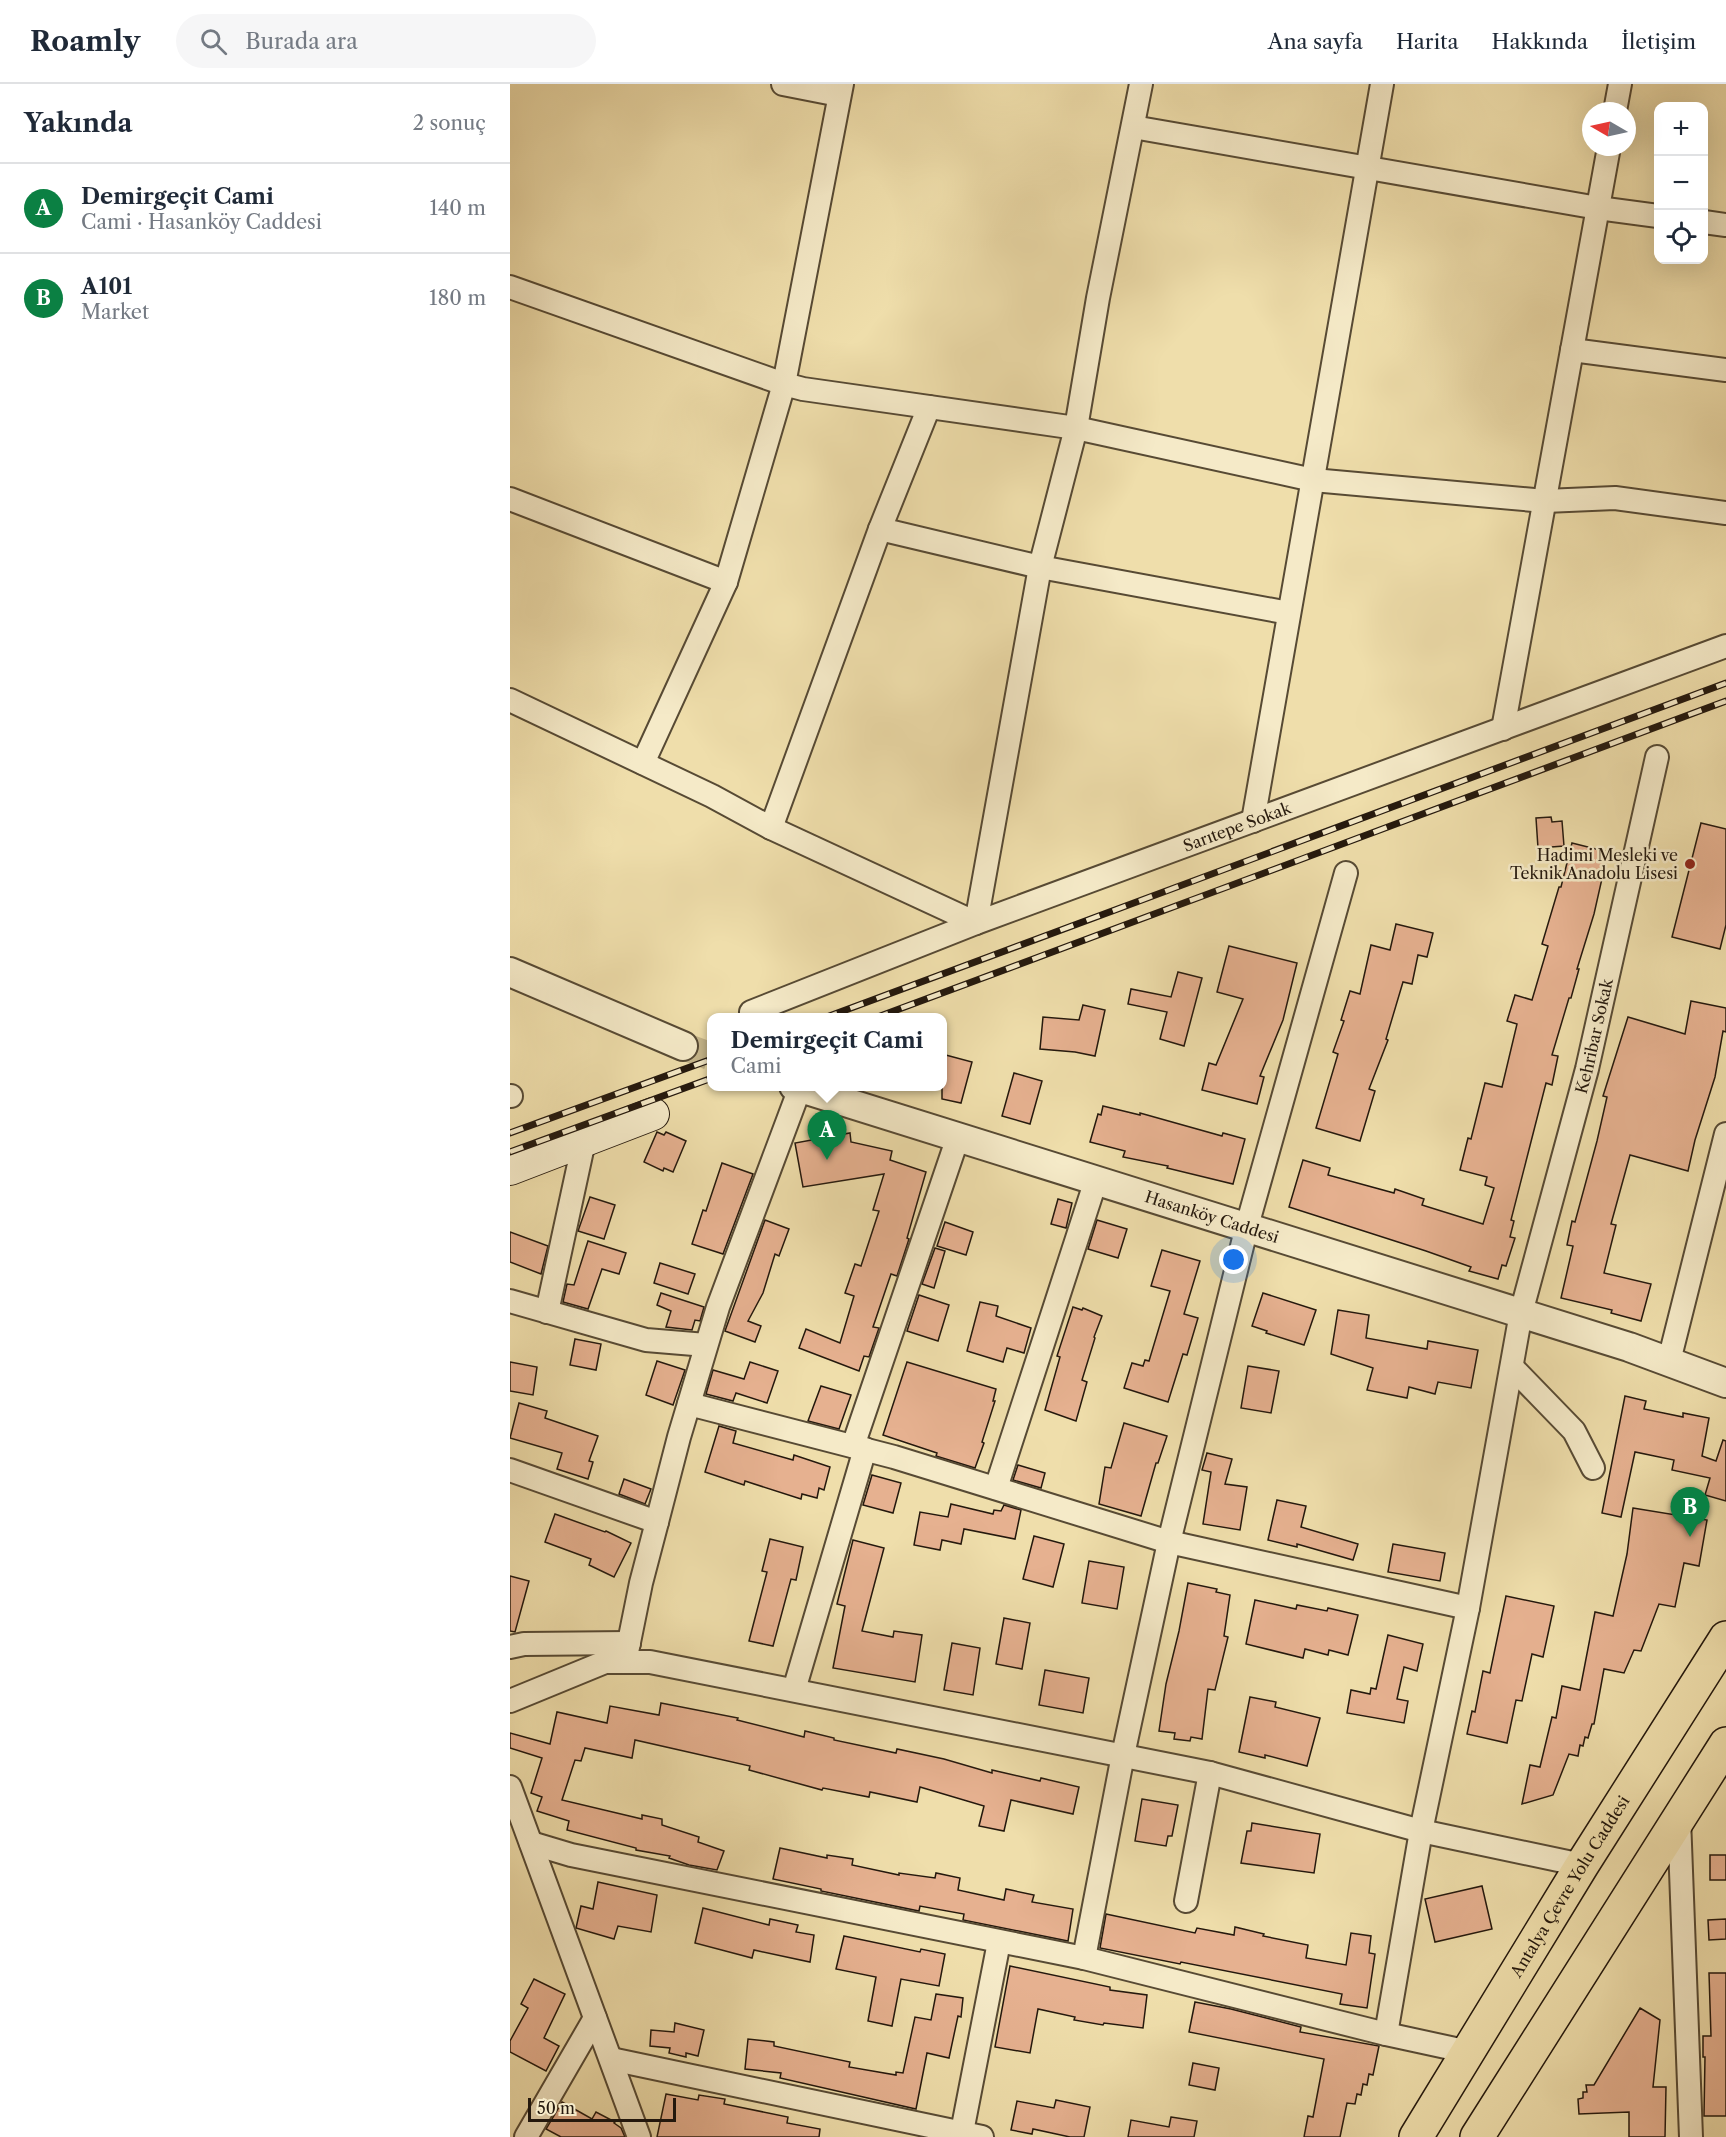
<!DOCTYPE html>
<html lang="tr">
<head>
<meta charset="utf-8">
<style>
  :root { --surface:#fff; --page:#f6f6f7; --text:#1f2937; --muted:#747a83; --line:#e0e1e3; --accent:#0b8043 }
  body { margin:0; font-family:"Libre Caslon Text",serif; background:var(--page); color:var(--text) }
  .controls { position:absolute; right:18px; top:18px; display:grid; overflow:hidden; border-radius:12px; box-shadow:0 6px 24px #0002 }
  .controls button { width:54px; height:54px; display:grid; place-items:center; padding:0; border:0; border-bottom:2px solid var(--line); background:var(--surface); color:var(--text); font:30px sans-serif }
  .compass { position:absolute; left:1072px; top:18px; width:54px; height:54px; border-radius:50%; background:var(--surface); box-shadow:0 6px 24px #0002; rotate:279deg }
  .scale { position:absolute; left:18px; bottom:15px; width:148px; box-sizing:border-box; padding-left:6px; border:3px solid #24180d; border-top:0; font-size:16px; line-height:21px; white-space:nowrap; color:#24180d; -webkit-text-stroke:4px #f5eac8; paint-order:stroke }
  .you { position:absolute; left:724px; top:1176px; width:21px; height:21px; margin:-15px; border:4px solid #fff; border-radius:50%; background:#1a73e8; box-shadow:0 0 0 9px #1a73e833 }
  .badge { display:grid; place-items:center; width:39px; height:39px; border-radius:50%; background:var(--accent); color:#fff; font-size:20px; font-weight:700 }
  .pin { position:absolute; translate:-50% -50px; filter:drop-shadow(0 2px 3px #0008) }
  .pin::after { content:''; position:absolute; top:32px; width:21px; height:18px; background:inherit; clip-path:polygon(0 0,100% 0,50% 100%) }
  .popup { position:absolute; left:197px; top:929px; width:240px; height:78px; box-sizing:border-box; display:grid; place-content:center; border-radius:12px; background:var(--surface); filter:drop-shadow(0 2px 4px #0005); font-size:20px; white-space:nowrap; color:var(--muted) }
  .popup b { font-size:22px; color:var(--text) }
  .popup::after { content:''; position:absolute; left:50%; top:100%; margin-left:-12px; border:12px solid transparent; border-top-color:var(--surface) }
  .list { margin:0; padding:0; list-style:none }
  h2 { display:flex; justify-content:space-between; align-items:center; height:78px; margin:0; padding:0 24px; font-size:26px }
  h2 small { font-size:20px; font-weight:400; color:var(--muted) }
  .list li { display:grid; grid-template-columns:39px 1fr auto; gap:18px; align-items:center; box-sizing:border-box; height:90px; padding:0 24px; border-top:2px solid var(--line) }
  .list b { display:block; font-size:22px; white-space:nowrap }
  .list p { margin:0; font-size:20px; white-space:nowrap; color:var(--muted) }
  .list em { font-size:20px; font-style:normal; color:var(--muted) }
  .icon { flex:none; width:33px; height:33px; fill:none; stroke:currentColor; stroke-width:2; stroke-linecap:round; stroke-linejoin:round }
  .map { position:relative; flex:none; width:1216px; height:2053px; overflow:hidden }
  header { display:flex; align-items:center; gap:36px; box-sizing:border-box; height:84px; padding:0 30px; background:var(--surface); border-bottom:2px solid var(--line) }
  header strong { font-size:28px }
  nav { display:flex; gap:33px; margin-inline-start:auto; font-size:21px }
  .search { width:420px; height:54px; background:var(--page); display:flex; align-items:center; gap:15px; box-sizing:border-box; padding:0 21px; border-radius:33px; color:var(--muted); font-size:22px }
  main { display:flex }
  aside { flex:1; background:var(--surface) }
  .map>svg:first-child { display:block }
  .building { fill:#e6b190; stroke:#24180d; stroke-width:1.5 }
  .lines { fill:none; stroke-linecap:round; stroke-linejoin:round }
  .tertiary-tunnel { stroke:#c6b68b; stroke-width:28; stroke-dasharray:28 14; stroke-linecap:butt }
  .minor-casing { stroke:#574a34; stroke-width:26 }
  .tertiary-casing { stroke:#574a34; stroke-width:32 }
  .secondary-casing { stroke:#24180d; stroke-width:34 }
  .trunk-casing { stroke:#24180d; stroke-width:36 }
  .minor { stroke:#f5eac8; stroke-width:22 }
  .tertiary { stroke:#f5eac8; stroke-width:28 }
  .secondary { stroke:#f5eac8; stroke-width:32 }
  .trunk { stroke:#efdeab; stroke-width:33 }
  .rail-casing { stroke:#24180d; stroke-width:7 }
  .rail { stroke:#f5eac8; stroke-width:4.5; stroke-dasharray:14; stroke-linecap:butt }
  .poi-dot { fill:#8f2418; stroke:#f5eac8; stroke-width:2 }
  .labels { text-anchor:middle; stroke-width:5; stroke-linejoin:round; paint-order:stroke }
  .street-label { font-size:16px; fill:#24180d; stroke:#f5eac8 }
  .poi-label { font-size:16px; fill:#24180d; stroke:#f5eac8; text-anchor:end }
</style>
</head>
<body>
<header>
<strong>Roamly</strong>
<div class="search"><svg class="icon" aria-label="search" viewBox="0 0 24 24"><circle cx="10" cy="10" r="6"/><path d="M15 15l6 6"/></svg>Burada ara</div>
<nav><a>Ana sayfa</a><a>Harita</a><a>Hakkında</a><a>İletişim</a></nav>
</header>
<main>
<aside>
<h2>Yakında<small>2 sonuç</small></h2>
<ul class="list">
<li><span class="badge">A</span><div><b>Demirgeçit Cami</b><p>Cami · Hasanköy Caddesi</p></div><em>140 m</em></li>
<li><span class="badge">B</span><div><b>A101</b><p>Market</p></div><em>180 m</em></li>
</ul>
</aside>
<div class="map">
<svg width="1216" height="2053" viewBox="0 0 1216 2053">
  <rect width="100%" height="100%" fill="#efdeab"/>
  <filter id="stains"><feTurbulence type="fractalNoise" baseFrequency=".00333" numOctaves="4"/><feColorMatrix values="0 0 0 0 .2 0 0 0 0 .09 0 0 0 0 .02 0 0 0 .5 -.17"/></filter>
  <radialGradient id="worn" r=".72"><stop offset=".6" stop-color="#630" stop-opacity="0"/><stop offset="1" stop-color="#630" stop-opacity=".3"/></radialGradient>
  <g class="building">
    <polygon points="1041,733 1042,738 1052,737 1054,762 1028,764 1026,734"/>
    <polygon points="1191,739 1216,745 1216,841 1210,865 1162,853"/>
    <polygon points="1062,759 1098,768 1084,830 1067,885 1069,885 1061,914 1059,914 1042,971 1048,972 1042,1001 1036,999 1001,1136 1004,1137 1000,1153 1005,1154 996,1182 992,1181 988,1195 959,1187 961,1183 916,1167 779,1123 793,1076 820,1084 818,1091 884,1109 885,1105 914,1115 912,1121 973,1140 984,1104 975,1101 977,1093 950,1086 958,1054 961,1055 975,999 992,1003 1007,940 997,937 1005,911 1022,916 1038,862 1032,860 1049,803 1051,803"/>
    <polygon points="886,840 923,849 917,873 908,871 902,900 893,898 876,955 878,956 859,1005 865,1007 850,1057 806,1044 828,970 823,968 834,937 831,936 840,907 850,910 861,861 880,866"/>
    <polygon points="719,862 787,879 773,936 750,992 754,993 747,1020 692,1006 699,979 706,981 733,915 707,908"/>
    <polygon points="668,888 692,894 674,962 650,955 657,928 618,920 621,905 661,913"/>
    <polygon points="1181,917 1216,924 1216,948 1213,947 1205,993 1185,1056 1178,1087 1120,1071 1101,1140 1106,1141 1094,1189 1141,1200 1131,1237 1101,1229 1102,1226 1051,1214 1063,1162 1057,1161 1062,1137 1065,1138 1087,1057 1097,1013 1093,1012 1118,933 1175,950"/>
    <polygon points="573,921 595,926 585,972 565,968 530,965 533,933 569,936"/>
    <polygon points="432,970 462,978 451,1019 432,1015"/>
    <polygon points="504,989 532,997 520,1040 492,1032"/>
    <polygon points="593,1022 630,1031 630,1029 712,1052 713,1049 735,1055 723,1100 657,1084 658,1082 613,1073 615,1067 580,1058 588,1030 591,1031"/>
    <polygon points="147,1048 154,1051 156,1048 176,1057 163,1088 154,1084 153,1087 134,1078"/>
    <polygon points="340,1049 341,1058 382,1067 380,1076 416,1088 397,1154 399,1155 387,1192 381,1190 363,1243 369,1244 359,1273 354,1272 349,1287 289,1264 296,1245 330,1259 344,1212 335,1209 345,1180 351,1182 369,1127 363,1126 374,1090 293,1103 285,1059"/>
    <polygon points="212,1079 243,1090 213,1170 182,1160 193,1126 196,1127"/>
    <polygon points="80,1113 105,1121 94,1155 68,1147"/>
    <polygon points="548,1115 562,1119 556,1144 541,1140"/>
    <polygon points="255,1136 279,1145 269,1172 265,1170 253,1209 238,1237 251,1242 245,1258 215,1247"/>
    <polygon points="587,1136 617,1145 608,1174 578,1165"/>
    <polygon points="435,1138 463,1148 456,1171 427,1162"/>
    <polygon points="0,1148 38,1162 31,1190 0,1178"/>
    <polygon points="78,1157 116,1169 109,1190 92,1185 78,1225 53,1218 57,1200 64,1201"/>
    <polygon points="425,1164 435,1167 424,1204 412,1200"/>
    <polygon points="652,1166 690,1177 674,1230 688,1234 677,1271 673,1270 658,1318 614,1304 622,1279 633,1282 635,1276 639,1277 660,1207 641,1202"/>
    <polygon points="150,1179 185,1190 178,1210 144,1199"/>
    <polygon points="151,1209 194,1223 190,1237 185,1236 182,1246 156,1243 161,1227 147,1221"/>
    <polygon points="753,1209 806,1226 794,1261 756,1249 757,1247 742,1242"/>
    <polygon points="409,1211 439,1221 428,1257 397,1247"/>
    <polygon points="470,1218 488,1222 486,1232 521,1244 514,1269 497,1264 493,1278 457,1267"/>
    <polygon points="563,1223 572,1226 573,1224 592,1232 584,1253 585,1254 572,1296 577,1298 566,1337 535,1326 550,1273 547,1272"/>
    <polygon points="828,1226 859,1231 856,1254 917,1265 918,1257 968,1266 961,1304 928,1298 925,1310 899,1303 897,1314 857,1306 863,1284 821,1270"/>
    <polygon points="65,1255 91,1260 86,1286 60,1281"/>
    <polygon points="147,1277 175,1286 163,1321 136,1311"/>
    <polygon points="0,1278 27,1283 23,1311 0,1307"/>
    <polygon points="240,1278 268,1287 257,1319 226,1309 223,1317 196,1310 203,1286 234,1295"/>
    <polygon points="397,1278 486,1305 483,1317 485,1317 472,1358 474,1359 465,1384 426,1372 427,1369 373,1351"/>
    <polygon points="738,1282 769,1287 761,1329 731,1324"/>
    <polygon points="311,1302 341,1311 329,1345 298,1337"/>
    <polygon points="1115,1312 1136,1317 1134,1325 1173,1333 1173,1329 1199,1334 1192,1372 1206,1377 1213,1356 1216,1357 1216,1417 1195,1411 1200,1394 1162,1386 1164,1376 1125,1368 1111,1433 1092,1429"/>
    <polygon points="9,1319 37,1327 35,1334 88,1352 79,1377 83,1378 78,1395 47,1385 52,1369 0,1354"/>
    <polygon points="614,1339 657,1352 648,1379 646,1379 631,1432 589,1420 595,1383 601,1384"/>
    <polygon points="209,1342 226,1347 223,1359 283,1376 284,1371 320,1383 314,1406 309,1404 307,1414 292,1410 291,1415 235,1397 234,1401 195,1388"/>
    <polygon points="697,1369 722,1375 715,1400 737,1403 730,1446 693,1440 701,1388 692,1386"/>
    <polygon points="508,1381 535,1389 531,1404 503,1396"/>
    <polygon points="362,1391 391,1399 383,1429 353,1421"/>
    <polygon points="114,1395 141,1405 135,1420 109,1410"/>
    <polygon points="767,1416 796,1422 791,1443 848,1460 843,1476 787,1460 787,1463 758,1456"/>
    <polygon points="441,1420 483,1430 484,1426 491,1427 494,1421 511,1426 505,1455 454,1445 451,1460 432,1456 430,1466 404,1461 410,1428 438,1433"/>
    <polygon points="1123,1424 1197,1436 1189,1482 1174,1479 1165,1523 1149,1520 1131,1567 1124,1566 1114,1589 1094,1585 1084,1640 1082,1640 1078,1654 1075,1653 1073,1662 1070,1661 1068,1672 1059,1670 1043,1711 1012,1720 1020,1681 1030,1683 1042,1633 1046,1634 1052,1602 1070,1606 1085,1528 1103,1532 1117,1470"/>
    <polygon points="45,1430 95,1448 96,1447 121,1459 104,1493 79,1481 81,1475 35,1458"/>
    <polygon points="524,1452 554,1460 543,1503 513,1495"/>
    <polygon points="260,1455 293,1463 286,1496 281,1495 263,1562 239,1557 257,1488 252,1487"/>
    <polygon points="343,1456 374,1464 352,1547 383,1553 384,1547 412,1551 405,1598 323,1584 335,1522 327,1520"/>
    <polygon points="883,1460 935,1469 930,1497 878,1488"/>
    <polygon points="579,1477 614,1483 607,1525 572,1519"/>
    <polygon points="0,1492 19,1497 5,1548 0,1547"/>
    <polygon points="678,1499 707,1505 706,1508 720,1511 714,1552 718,1553 705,1606 698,1605 692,1655 681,1653 680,1657 664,1655 665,1649 649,1647 656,1600 669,1547"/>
    <polygon points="996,1512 1044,1522 1033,1573 1022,1570 1012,1617 1006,1616 997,1659 957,1650 962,1627 965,1628 973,1587 980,1589"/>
    <polygon points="745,1516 786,1525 787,1521 817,1527 818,1524 848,1531 838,1571 819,1566 818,1571 795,1565 793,1574 736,1560"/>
    <polygon points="494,1534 520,1539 512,1585 486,1580"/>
    <polygon points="878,1551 913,1560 907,1587 894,1583 887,1615 898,1617 894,1639 837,1629 841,1606 860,1610 861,1604 866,1605"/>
    <polygon points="442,1559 470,1564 463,1611 434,1606"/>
    <polygon points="535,1586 579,1594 573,1629 529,1621"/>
    <polygon points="740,1613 766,1618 765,1623 810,1634 797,1682 755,1671 755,1674 729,1668"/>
    <polygon points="151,1619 228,1634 227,1636 294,1653 295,1647 324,1654 324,1656 386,1669 387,1665 434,1675 482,1689 482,1686 530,1697 531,1694 569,1703 563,1730 501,1716 494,1747 469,1742 474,1722 410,1703 407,1718 360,1708 359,1713 313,1704 312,1706 239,1686 240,1682 125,1656 122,1674 75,1664 71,1677 65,1676 52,1716 132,1735 132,1731 152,1735 152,1741 189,1753 188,1758 214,1767 207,1786 179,1781 159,1774 160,1772 126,1766 126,1764 57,1746 59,1737 27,1727 32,1713 21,1709 32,1674 0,1664 0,1649 40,1660 47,1628 97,1639 100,1622 149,1631"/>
    <polygon points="632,1715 668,1721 662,1752 658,1752 656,1762 625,1757"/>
    <polygon points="742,1739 810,1750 804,1789 731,1779 737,1747 741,1747"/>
    <polygon points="270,1764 317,1774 317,1771 343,1775 342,1781 389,1791 389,1789 425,1794 426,1789 450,1794 448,1806 494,1816 496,1805 524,1811 522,1818 563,1825 558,1857 453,1836 454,1830 410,1822 409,1827 311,1807 311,1805 263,1795"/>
    <rect x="1200" y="1771" width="16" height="25"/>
    <polygon points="88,1798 147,1811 141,1848 108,1842 104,1855 66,1844 71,1822 83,1825"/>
    <polygon points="972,1802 982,1845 925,1858 915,1815"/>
    <polygon points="193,1824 259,1841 260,1835 288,1841 286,1848 304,1851 300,1878 244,1866 242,1874 185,1859"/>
    <polygon points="596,1830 685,1849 687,1844 724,1851 725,1843 754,1850 753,1852 798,1861 796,1874 836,1881 841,1849 861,1852 859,1869 865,1870 857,1924 830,1920 832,1910 671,1878 670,1880 590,1864"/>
    <polygon points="1216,1835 1216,1855 1199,1856 1198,1836"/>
    <polygon points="334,1852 410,1868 411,1865 435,1870 429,1902 391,1895 382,1942 358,1937 366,1893 326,1885"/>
    <polygon points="500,1882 600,1903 600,1906 637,1911 633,1944 594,1939 593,1941 564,1936 565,1933 528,1925 520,1969 485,1963"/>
    <polygon points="1199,1889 1216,1889 1216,2032 1194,2032 1195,1973 1193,1973 1193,1952 1201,1952"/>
    <polygon points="24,1895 55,1910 34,1954 49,1962 36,1987 0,1968 0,1957 18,1924 11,1920"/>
    <polygon points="426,1910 453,1914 451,1933 448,1932 439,1974 417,1969 406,2025 270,1994 271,1989 235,1985 238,1955 264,1958 264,1962 340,1978 339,1983 386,1991 386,1988 393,1989 405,1933 421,1936"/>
    <polygon points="685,1918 721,1925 791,1943 790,1948 869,1962 863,1991 859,1990 857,2001 853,2000 851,2011 847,2010 845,2020 837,2019 830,2053 794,2053 798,2032 803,2033 814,1975 679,1948"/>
    <polygon points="1130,1924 1150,1936 1143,2003 1156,2003 1155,2053 1119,2053 1119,2028 1069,2030 1068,2015 1073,2014 1073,2008 1077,2008 1076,2001 1084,2001"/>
    <polygon points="165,1939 194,1946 188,1972 176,1969 176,1973 159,1969 160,1964 140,1962 141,1946 164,1948"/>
    <polygon points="683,1979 709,1984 705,2006 679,2001"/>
    <polygon points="156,2010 188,2016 189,2011 215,2015 214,2020 278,2033 277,2039 310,2045 309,2053 147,2053"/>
    <polygon points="546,2016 580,2023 574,2053 560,2053 523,2045 522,2050 501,2046 507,2017 544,2024"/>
    <polygon points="52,2018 82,2035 86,2028 105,2038 104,2039 111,2044 115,2053 51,2053 36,2045"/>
    <polygon points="661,2033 687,2037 684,2053 618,2053 621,2036 659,2043"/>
  </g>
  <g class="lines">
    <polyline class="tertiary-tunnel" points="173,962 202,973"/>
    <defs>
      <g id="minor">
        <polyline points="273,0 329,11"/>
        <polyline points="1105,27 1110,0"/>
        <polyline points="623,43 1088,124 1148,132"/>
        <polyline points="1194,138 1216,141"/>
        <polyline points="0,203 274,300 293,305 566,344 803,396 1035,417 1105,414 1216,429"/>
        <polyline points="1062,266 1216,286"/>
        <polyline points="0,415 216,498"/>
        <polyline points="370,445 530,483 779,529"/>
        <polyline points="0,616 202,712 261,744 466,839 530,483 566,344 588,214 631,0"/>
        <polyline points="993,645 1099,63"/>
        <polyline points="133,679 216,498 274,300 332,0"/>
        <polyline points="743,737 872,0"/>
        <polyline points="261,744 370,445 419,323"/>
        <path id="s1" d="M241,928L466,839L1216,562"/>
        <polyline points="0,1012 1,1012"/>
        <polyline points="0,1217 136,1256 196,1261"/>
        <polyline points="37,1228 74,1057"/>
        <polyline points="1160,1273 1216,1050"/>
        <polyline points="1002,1283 1064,1347 1083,1384"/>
        <polyline points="179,1320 384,1373 659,1458 958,1524"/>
        <polyline points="343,1362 448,1053"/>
        <polyline points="0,1386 147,1438"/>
        <polyline points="486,1404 586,1096"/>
        <polyline points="0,1563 14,1560 119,1559"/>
        <polyline points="115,1578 131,1499 147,1438 169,1353 208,1223 290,1004"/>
        <polyline points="284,1606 355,1365"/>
        <polyline points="0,1617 95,1578 140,1578 700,1689 911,1747 1072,1781"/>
        <polyline points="0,1703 129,2053"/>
        <polyline points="1169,1734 1181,2053"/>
        <polyline points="21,1759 61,1771 574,1874 876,1950 959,1968"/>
        <polyline points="676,1817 700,1689"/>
        <polyline points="574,1874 613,1671 659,1458 737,1142 836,789"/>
        <path id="s2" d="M876,1950L911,1747L958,1524L1011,1229L1077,985L1147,673"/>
        <polyline points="101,1975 472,2053"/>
        <polyline points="16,2053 85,1934"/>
        <polyline points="451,2053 489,1858"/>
      </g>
      <g id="tertiary">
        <polyline points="0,888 173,962"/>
        <path id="s3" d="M284,1002L1119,1263L1216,1299"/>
      </g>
      <polyline id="secondary" points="0,1085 143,1030"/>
      <g id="trunk">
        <path id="s4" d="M906,2053L1072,1781L1216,1554"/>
        <polyline points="967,2053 1216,1660"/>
      </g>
    </defs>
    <use href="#minor" class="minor-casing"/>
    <use href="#tertiary" class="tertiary-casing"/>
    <use href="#secondary" class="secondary-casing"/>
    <use href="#trunk" class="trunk-casing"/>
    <use href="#minor" class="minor"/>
    <use href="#tertiary" class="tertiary"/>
    <use href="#secondary" class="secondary"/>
    <use href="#trunk" class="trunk"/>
    <defs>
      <g id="rail">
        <polyline points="314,934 1216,599"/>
        <polyline points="365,934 1216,617"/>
        <polyline points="0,1049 202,975"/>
        <polyline points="0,1068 202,994"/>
      </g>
    </defs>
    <use href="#rail" class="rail-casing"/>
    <use href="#rail" class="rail"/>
  </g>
  <circle class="poi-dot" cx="1180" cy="780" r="6"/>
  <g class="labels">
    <g class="street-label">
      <text dy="6" stroke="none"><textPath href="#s1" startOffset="520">Sarıtepe Sokak</textPath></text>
      <text dy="6" stroke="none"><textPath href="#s2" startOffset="1020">Kehribar Sokak</textPath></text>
      <text dy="6" stroke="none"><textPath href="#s3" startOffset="438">Hasanköy Caddesi</textPath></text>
      <text dy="6" stroke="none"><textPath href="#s4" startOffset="294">Antalya Çevre Yolu Caddesi</textPath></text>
    </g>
    <g class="poi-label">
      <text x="1168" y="777">Hadimi Mesleki ve<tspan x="1168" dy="18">Teknik Anadolu Lisesi</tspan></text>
    </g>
  </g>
  <rect width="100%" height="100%" filter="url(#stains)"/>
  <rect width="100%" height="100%" fill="url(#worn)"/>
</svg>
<div class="controls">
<button>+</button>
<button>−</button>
<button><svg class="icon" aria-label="locate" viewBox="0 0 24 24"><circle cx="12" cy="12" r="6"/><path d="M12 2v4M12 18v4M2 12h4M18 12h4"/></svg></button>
</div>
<svg class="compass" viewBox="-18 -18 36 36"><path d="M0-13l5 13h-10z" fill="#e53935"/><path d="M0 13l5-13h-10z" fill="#747a83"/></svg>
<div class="scale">50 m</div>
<div class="you"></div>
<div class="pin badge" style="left:317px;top:1076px">A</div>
<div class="popup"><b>Demirgeçit Cami</b>Cami</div>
<div class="pin badge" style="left:1180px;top:1453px">B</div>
</div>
</main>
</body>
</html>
